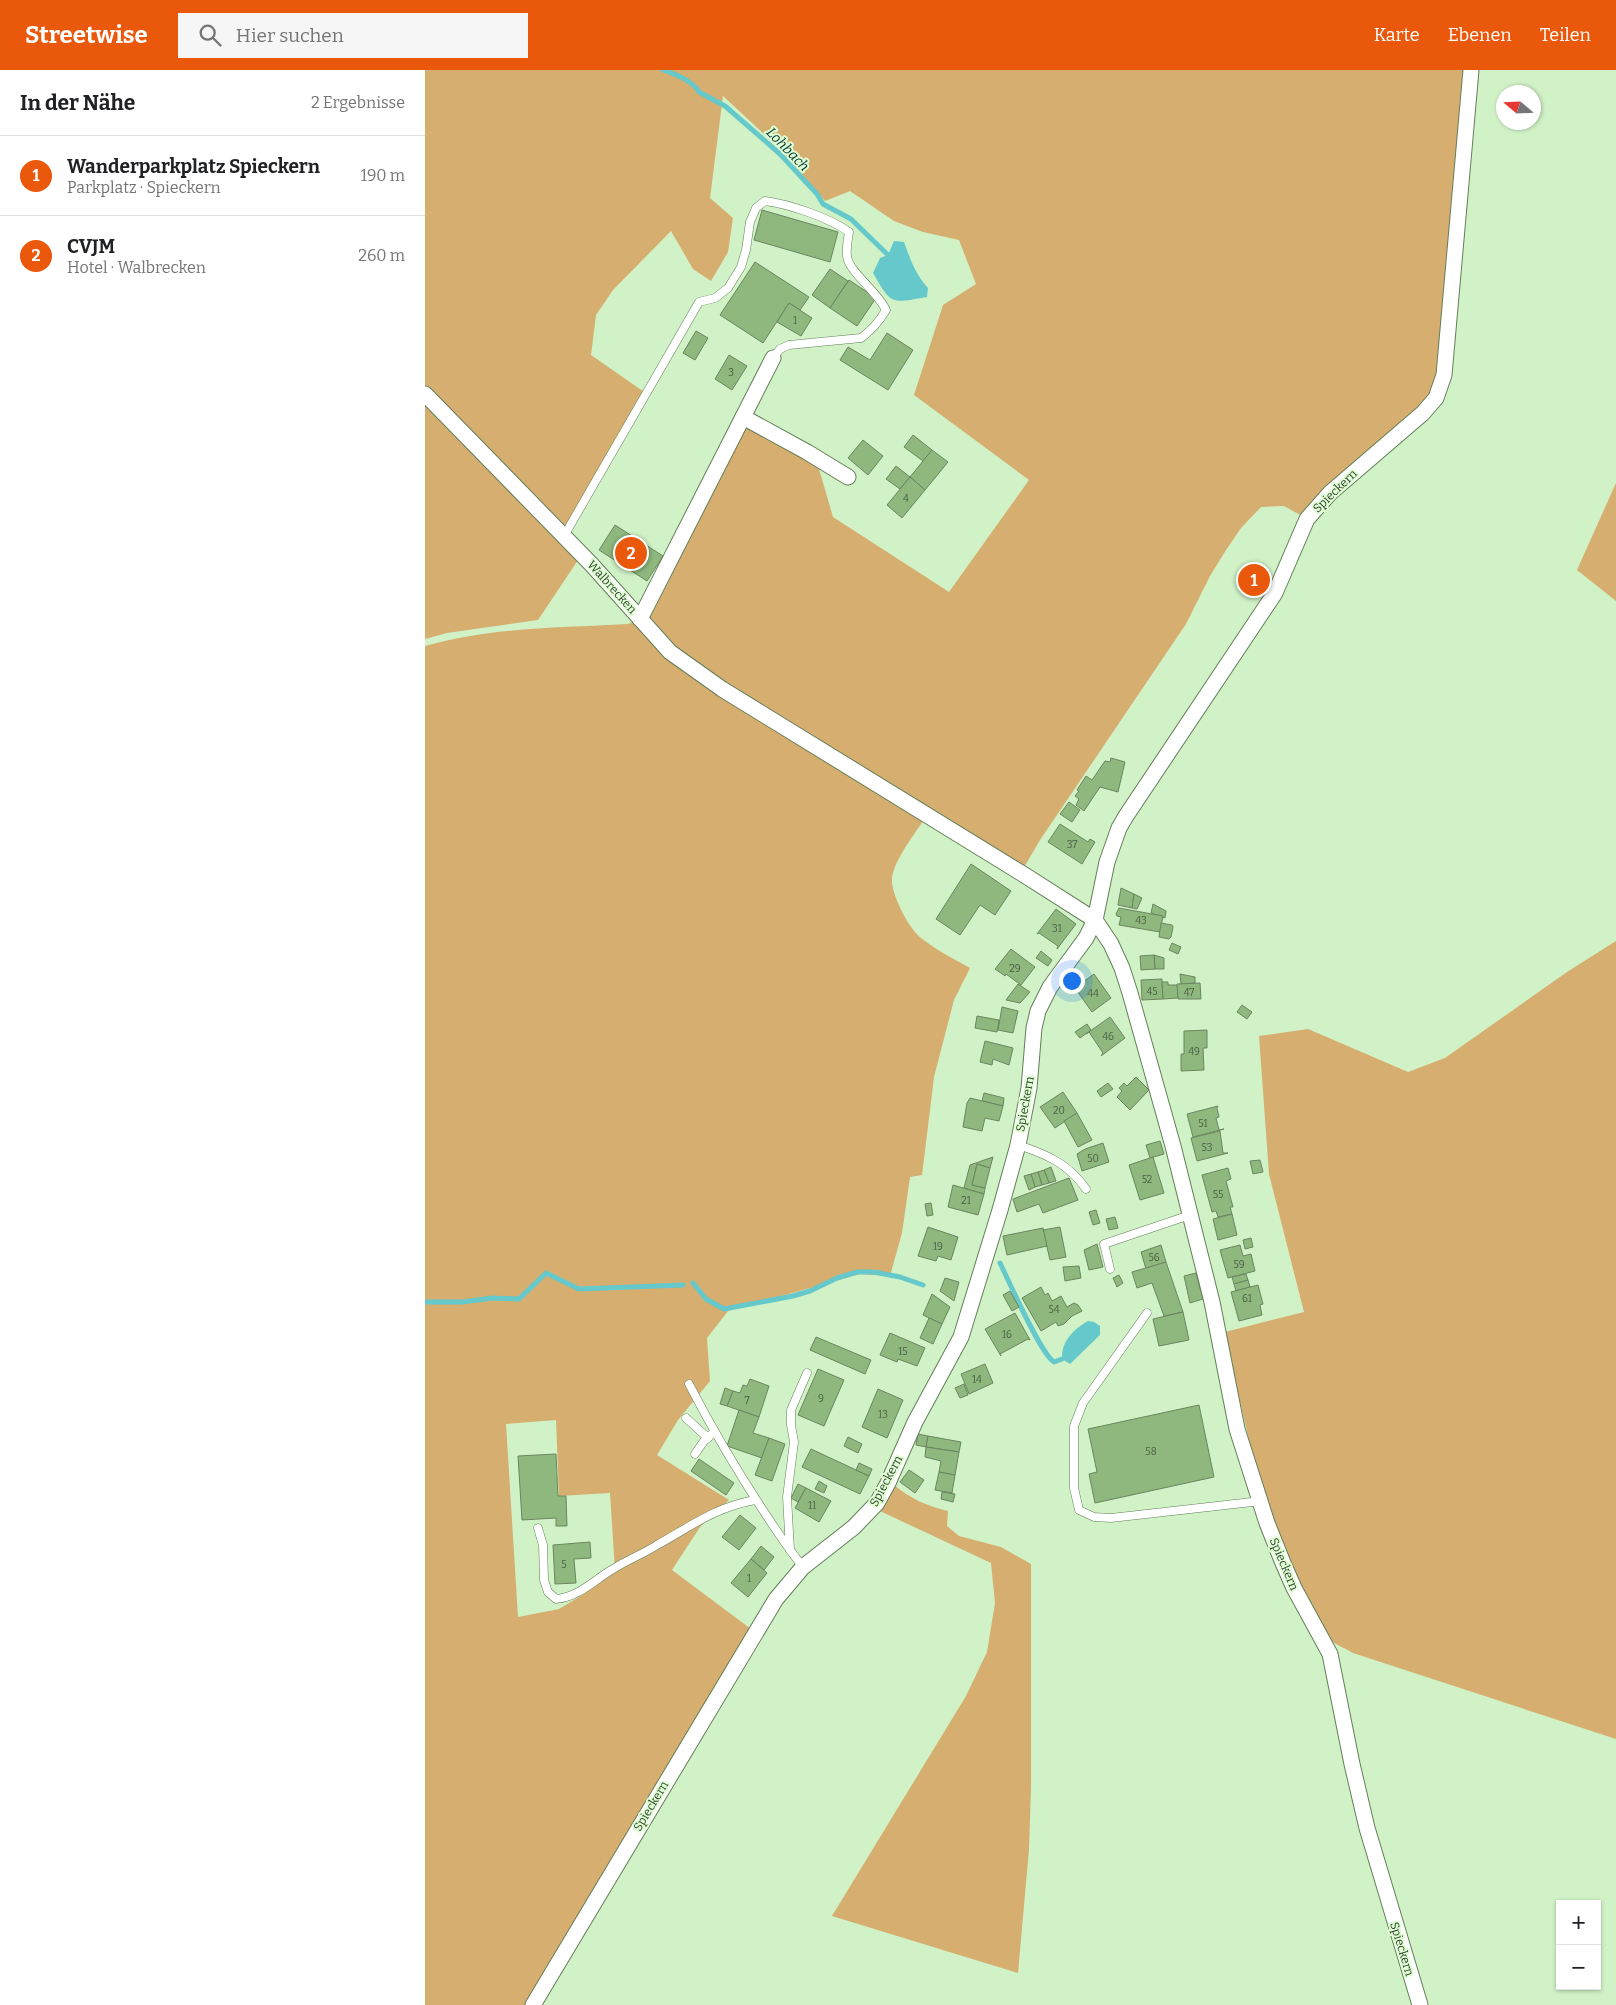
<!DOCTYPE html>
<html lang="de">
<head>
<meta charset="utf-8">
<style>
  :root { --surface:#fff; --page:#f6f6f6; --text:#202124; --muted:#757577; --line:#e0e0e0; --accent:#ea580c }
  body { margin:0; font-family:Bitter,serif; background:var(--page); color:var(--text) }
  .controls { position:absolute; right:15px; bottom:15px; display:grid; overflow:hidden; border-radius:0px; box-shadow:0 1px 4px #0004 }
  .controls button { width:45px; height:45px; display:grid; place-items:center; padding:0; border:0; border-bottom:1px solid var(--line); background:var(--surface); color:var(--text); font:25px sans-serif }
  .compass { position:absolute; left:1071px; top:15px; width:45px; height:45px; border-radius:50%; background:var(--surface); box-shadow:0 1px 4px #0004; rotate:289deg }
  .you { position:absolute; left:646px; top:910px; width:18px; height:18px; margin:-12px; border:4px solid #fff; border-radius:50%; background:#1a73e8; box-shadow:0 0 0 8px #1a73e833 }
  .badge { display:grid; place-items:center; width:32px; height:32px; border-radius:50%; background:var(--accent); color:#fff; font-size:16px; font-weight:700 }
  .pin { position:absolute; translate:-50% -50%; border:2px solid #fff; box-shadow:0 1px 5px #0006 }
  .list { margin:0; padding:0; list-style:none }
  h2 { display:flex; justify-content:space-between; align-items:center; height:65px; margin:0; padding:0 20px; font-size:21px }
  h2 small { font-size:16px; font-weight:400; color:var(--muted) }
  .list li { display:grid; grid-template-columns:32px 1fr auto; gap:15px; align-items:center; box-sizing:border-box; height:80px; padding:0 20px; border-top:1px solid var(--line) }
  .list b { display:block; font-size:19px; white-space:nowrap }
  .list p { margin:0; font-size:16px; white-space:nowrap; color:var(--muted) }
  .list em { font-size:16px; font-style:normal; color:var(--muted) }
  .icon { flex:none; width:28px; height:28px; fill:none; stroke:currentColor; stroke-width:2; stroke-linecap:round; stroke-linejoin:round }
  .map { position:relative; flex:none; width:1191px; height:1935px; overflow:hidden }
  header { display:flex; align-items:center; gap:30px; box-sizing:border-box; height:70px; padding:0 25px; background:var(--accent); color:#fff }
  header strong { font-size:24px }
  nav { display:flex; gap:28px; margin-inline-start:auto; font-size:18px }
  .search { width:350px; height:45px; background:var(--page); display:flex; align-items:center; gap:12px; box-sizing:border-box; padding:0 18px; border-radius:0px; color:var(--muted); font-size:19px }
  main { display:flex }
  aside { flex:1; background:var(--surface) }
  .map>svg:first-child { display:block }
  .green { fill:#d6ae70; fill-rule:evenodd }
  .water { fill:#65c8ca }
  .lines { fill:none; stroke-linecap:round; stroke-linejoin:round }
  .stream { stroke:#65c8ca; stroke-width:5 }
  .building { fill:#8eb87e; stroke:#6a8660 }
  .service-casing { stroke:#637f59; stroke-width:9 }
  .minor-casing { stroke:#637f59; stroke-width:17 }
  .service { stroke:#fff; stroke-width:8 }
  .minor { stroke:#fff; stroke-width:15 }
  .labels { text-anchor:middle; stroke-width:4; stroke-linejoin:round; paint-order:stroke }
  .number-label { font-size:10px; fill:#4b5f44 }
  .street-label { font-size:12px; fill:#354131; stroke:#dffed3 }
  .water-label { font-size:14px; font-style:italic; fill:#023436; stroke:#dffed3 }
</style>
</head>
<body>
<header>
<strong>Streetwise</strong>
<div class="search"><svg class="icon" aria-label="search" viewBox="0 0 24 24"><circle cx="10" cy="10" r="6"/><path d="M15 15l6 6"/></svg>Hier suchen</div>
<nav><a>Karte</a><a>Ebenen</a><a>Teilen</a></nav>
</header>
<main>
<aside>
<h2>In der Nähe<small>2 Ergebnisse</small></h2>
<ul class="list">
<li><span class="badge">1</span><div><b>Wanderparkplatz Spieckern</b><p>Parkplatz · Spieckern</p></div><em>190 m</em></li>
<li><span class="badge">2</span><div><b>CVJM</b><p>Hotel · Walbrecken</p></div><em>260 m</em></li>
</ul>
</aside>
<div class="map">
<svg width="1191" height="1935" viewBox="0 0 1191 1935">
  <rect width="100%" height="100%" fill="#d1f1c6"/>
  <g class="green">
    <path d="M0,0H1041L1014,296L1009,317L1002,332L879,447L859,436L836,437L816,458L801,480L785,506L761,554L615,770L598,799L505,741C494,758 469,789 467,808C465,823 484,859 496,868C511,880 529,889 545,898L529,930L509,1007L497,1105L485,1107L477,1163L465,1206L435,1204L303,1241L282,1268L285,1311L253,1350L232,1385L304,1430L275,1457L247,1500L330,1562L108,1935H0V576C66,557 135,558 203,554L215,549L318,347L382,382L394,399L408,447L524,522L604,410L489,325L518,235L551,214L534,170L498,162L469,151L425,121L400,131L355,79L298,26L285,128L308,148L303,182L286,211L268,199L246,161L188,220L171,245L166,285L222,324L139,466L153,490L113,550L22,563L0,569ZM131,1350L134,1426L185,1423L190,1501L159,1524L134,1539L93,1547L81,1354Z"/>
    <polygon points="1191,413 1191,531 1152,500"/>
    <path d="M1191,871V1669L928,1583C922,1579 913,1576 908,1572C897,1562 891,1546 884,1534C838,1450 820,1354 800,1262L879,1242L844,1104L834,966L883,959L983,1002L1020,988L1142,902Z"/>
    <path d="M469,1415C486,1429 502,1436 523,1441L522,1456L534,1466L576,1477L606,1494V1718L604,1779L593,1903L407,1846L541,1626L562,1582L570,1533L566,1493L455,1441Z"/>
  </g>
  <g class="water">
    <path d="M469,171L479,172C485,189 491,205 503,218L502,227C466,233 467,236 448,203L455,188L463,185Z"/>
    <path d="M663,1251L669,1252L675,1256V1265L645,1294L637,1289C636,1271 649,1259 663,1251Z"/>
  </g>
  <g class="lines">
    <g class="stream">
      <path d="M238,0C250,4 268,11 274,22L300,36L355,84L392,124L398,134L426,149L463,185"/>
      <path d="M575,1193C584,1211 615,1283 629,1292L637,1289"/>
      <polyline points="268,1213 281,1229 299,1239 368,1226 385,1221 412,1208 432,1202 449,1202 475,1207 498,1215"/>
      <polyline points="0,1232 37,1232 68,1228 94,1229 121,1203 154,1219 258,1215"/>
    </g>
  </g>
  <g class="building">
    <polygon points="337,140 413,162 405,192 329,170"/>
    <polygon points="330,192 384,227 375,240 364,233 338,273 295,245"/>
    <polygon points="405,199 423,211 405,238 387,225"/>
    <polygon points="424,210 451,228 432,256 405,238"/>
    <polygon points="364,233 387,248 376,266 352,252"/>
    <polygon points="271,261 283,268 270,290 258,283"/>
    <polygon points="462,263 488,280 463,320 415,290 423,277 445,290"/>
    <polygon points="304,285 322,296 307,320 290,309"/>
    <polygon points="488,365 507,380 498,391 479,377"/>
    <polygon points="438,370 458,386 443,405 423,388"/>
    <polygon points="507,380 523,392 500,420 485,407"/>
    <polygon points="471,396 485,407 475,419 461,409"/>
    <polygon points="485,407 500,420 477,448 462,435"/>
    <polygon points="190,455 238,486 222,511 174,480"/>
    <polygon points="686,688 700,692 693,722 675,717 659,741 651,735 654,729 650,726 654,721 652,720 661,706 667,710 680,691 685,692"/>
    <polygon points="644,732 655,740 647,752 635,744"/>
    <polygon points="635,754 663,772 665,769 670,772 657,794 623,772"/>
    <polygon points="546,794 586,821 570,845 555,835 535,865 511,849"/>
    <polygon points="696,818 709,824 707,838 693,835"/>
    <polygon points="709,824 717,828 712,839 707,838"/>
    <polygon points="728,834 741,841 740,848 726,843"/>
    <polygon points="694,838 738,846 735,862 694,855 696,847 692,846 691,844"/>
    <polygon points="631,839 651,854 632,879 633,876 614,863 612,864"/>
    <polygon points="736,853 747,855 748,857 746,867 744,869 734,867"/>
    <polygon points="747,873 756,877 753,884 744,880"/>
    <polygon points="586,879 610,897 596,915 581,904 580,906 570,899"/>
    <polygon points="616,881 627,890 623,896 611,888"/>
    <polygon points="729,885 739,888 739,899 730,899"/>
    <polygon points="729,885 730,899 716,900 715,886"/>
    <polygon points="669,904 686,928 667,942 650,918"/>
    <polygon points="755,904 770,907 770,913 756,914"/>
    <polygon points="737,909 738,929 717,930 716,910"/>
    <polygon points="737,912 743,912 743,915 753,915 753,928 738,929"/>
    <polygon points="775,913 776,929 753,929 752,914"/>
    <polygon points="593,914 605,922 595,933 581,930"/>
    <polygon points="817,935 827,942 822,949 812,942"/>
    <polygon points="577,937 593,941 588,963 573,960"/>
    <polygon points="552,946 574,950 572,962 550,958"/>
    <polygon points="685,947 700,968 676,986 678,983 664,962 661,964"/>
    <polygon points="662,954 666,960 655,968 650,962"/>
    <polygon points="782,960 782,978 778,978 779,1000 756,1001 756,984 759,984 759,961"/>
    <polygon points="560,971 588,978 584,995 568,989 567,995 555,992"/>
    <polygon points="711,1007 724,1020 705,1040 692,1027 697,1021 694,1018 699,1013 702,1016"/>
    <polygon points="683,1013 688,1019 676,1027 672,1021"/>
    <polygon points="638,1022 652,1043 630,1058 615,1037"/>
    <polygon points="559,1023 579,1028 578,1036 557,1031"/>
    <polygon points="545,1028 578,1036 574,1051 560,1048 557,1061 538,1057 542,1033"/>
    <polygon points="793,1036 792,1038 794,1047 791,1048 794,1060 799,1059 768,1067 762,1044"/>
    <polygon points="652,1043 667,1070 653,1077 639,1051"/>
    <polygon points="795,1061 798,1083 803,1083 772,1091 766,1068"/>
    <polygon points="735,1071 739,1084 725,1088 721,1075"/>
    <polygon points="678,1073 684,1092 657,1101 652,1084 660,1079"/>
    <polygon points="568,1087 565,1098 552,1094 547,1115 560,1118 559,1124 539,1118 545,1095"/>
    <polygon points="728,1087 739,1123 715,1130 704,1095"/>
    <polygon points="835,1090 838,1102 828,1104 825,1091"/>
    <polygon points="552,1094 565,1098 560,1118 547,1115"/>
    <polygon points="626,1097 631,1111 624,1113 619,1100"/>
    <polygon points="803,1098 806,1109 801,1111 808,1137 805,1137 807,1144 793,1147 791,1141 787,1142 777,1105"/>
    <polygon points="619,1100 624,1113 617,1115 613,1102"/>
    <polygon points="613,1102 617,1115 610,1117 606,1104"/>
    <polygon points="606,1104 610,1117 604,1120 599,1106"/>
    <polygon points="644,1108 653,1130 618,1143 614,1134 592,1142 588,1129"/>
    <polygon points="528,1115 559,1124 553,1145 523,1137"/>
    <polygon points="506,1133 508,1145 502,1146 500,1134"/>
    <polygon points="671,1140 675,1153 668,1155 664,1142"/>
    <polygon points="807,1144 812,1165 793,1170 788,1149"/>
    <polygon points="690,1147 693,1158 684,1160 681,1149"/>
    <polygon points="503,1157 533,1167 526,1190 513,1186 511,1191 493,1186"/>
    <polygon points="635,1157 641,1187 625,1190 618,1160"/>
    <polygon points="618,1158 622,1176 582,1185 578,1166"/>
    <polygon points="826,1168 828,1177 820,1179 818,1170"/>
    <polygon points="672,1174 678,1197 664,1200 659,1180"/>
    <polygon points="736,1175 741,1192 721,1199 716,1182"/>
    <polygon points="815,1175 818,1186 826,1184 830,1201 803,1208 795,1180"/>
    <polygon points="741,1192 758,1242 739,1246 727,1213 712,1218 707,1202"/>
    <polygon points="654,1196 656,1208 640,1211 638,1197"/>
    <polygon points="771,1203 778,1229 765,1233 759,1206"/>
    <polygon points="821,1204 823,1210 809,1214 807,1207"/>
    <polygon points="694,1205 698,1213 692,1217 688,1208"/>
    <polygon points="520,1208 534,1212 529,1231 515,1221"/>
    <polygon points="823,1210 825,1217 811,1221 809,1214"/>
    <polygon points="833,1215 838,1234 835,1235 837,1245 814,1251 806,1222"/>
    <polygon points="616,1217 620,1225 623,1223 627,1231 636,1226 642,1237 649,1233 653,1235 657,1241 647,1246 639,1254 633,1256 631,1252 616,1261 597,1228"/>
    <polygon points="585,1221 594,1237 587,1241 578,1225"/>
    <polygon points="507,1224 525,1237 517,1254 498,1245"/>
    <polygon points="758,1242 764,1270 734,1276 728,1249"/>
    <polygon points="590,1243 605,1270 603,1269 575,1284 576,1286 560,1259"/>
    <polygon points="504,1248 517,1254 508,1274 495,1268"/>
    <polygon points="465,1263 500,1278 492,1296 473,1289 472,1292 455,1285"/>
    <polygon points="391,1267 446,1290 440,1304 385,1280"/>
    <polygon points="560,1294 568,1313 544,1324 536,1304"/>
    <polygon points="393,1299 419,1310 399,1356 373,1345"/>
    <polygon points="325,1309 344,1316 334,1347 302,1336 308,1321 315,1323 318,1315 322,1316"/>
    <polygon points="539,1314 543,1325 535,1328 530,1318"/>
    <polygon points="300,1318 308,1321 302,1336 295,1334"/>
    <polygon points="453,1319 478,1330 462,1368 437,1357"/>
    <polygon points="774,1335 789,1407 670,1433 664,1404 672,1402 663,1359"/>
    <polygon points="314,1340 334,1347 328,1363 344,1368 337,1388 302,1376"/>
    <polygon points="493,1364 503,1366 501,1377 491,1375"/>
    <polygon points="503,1366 536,1372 534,1382 501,1377"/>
    <polygon points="423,1367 437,1374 433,1383 419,1376"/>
    <polygon points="344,1368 360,1374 347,1411 330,1405"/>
    <polygon points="501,1377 534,1382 530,1405 514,1402 516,1391 500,1387"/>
    <polygon points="386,1379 444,1406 435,1424 377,1397"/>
    <polygon points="131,1384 133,1426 141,1426 142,1456 131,1456 131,1448 97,1450 93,1386"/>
    <polygon points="274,1389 309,1413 301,1425 266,1401"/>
    <polygon points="434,1393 447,1399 444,1406 431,1400"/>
    <polygon points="484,1400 499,1410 490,1423 475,1412"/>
    <polygon points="514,1402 530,1405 527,1423 510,1420"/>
    <polygon points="394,1411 402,1416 399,1423 390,1419"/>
    <polygon points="373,1414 381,1418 373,1432 366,1428"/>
    <polygon points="381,1418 406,1431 394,1452 370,1438"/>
    <polygon points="517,1422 530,1424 528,1432 516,1429"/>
    <polygon points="315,1445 331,1458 314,1480 297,1467"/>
    <polygon points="165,1472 166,1488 149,1489 151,1513 130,1514 128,1475"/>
    <polygon points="336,1476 349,1487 339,1500 326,1489"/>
    <polygon points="326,1489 342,1503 323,1527 306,1513"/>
  </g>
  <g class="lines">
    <defs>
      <g id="service">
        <path d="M139,466L274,232L290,228L303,218L316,197L321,180L325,152L331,138L340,131C364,134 405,148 424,162C423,169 421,178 422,186C423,201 453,222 461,240C454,252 447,260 436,268L364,275L355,279L348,288"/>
        <path d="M593,1075C621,1084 644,1094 661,1119"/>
        <polyline points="685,1199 679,1174 765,1145"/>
        <polyline points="722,1243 658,1333 649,1356 649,1418 654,1440 669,1447 686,1448 836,1431"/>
        <path d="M264,1314C294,1372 327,1426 365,1480"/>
        <polyline points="261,1348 283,1368"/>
        <polyline points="270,1384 279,1371 289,1362"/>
        <path d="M113,1458L118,1475L119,1510L123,1522L131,1529C154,1527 169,1510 188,1499C202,1490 218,1484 232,1475C266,1456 291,1437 330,1430"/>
        <polyline points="378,1497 365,1480 362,1427 369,1372 366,1355 366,1340 382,1303"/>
      </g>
      <g id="minor">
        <polyline points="0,324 167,495 245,582 297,619 601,806 670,850 686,874 697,898 705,923 748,1076 787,1232 812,1359 842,1453 858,1493 869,1518 905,1584 927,1694 942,1758 995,1935"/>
        <polyline points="318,347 382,382 423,407"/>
        <polyline points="215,549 348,288"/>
        <polyline points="108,1935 351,1529 378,1497 429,1457 452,1433 463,1413 490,1352 536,1267 575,1140 593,1075 604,1018 609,958 613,941 625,917 661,868 670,850 682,792 694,758 701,746 850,523 882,449 905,423 998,343 1011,328 1019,305 1046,0"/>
      </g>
    </defs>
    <use href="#service" class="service-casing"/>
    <use href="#minor" class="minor-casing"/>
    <use href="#service" class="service"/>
    <use href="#minor" class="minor"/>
  </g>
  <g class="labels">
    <g class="number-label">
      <text x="370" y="254">1</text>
      <text x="306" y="306">3</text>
      <text x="481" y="432">4</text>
      <text x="647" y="778">37</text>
      <text x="716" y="854">43</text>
      <text x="632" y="862">31</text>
      <text x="590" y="902">29</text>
      <text x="727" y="925">45</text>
      <text x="764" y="926">47</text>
      <text x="668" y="927">44</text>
      <text x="683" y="970">46</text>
      <text x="769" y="985">49</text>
      <text x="634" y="1044">20</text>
      <text x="778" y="1057">51</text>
      <text x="782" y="1081">53</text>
      <text x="668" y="1092">50</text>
      <text x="722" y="1113">52</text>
      <text x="793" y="1128">55</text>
      <text x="541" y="1134">21</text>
      <text x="513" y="1180">19</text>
      <text x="729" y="1191">56</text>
      <text x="814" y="1198">59</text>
      <text x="822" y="1232">61</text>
      <text x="629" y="1243">54</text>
      <text x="582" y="1268">16</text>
      <text x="478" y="1285">15</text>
      <text x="552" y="1313">14</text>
      <text x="396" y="1332">9</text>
      <text x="322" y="1334">7</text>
      <text x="458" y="1348">13</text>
      <text x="726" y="1385">58</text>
      <text x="387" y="1439">11</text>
      <text x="139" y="1498">5</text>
      <text x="324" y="1512">1</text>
    </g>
    <g class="street-label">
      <text transform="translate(910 421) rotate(-44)" y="4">Spieckern</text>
      <text transform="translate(187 517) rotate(48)" y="4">Walbrecken</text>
      <text transform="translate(600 1034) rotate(-80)" y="4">Spieckern</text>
      <text transform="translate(461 1411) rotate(-62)" y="4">Spieckern</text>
      <text transform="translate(859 1494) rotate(67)" y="4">Spieckern</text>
      <text transform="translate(226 1736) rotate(-59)" y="4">Spieckern</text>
      <text transform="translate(977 1879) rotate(73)" y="4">Spieckern</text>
    </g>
    <g class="water-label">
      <text transform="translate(363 79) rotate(46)" y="5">Lohbach</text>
    </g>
  </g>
</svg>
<div class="controls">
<button>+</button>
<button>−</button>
</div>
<svg class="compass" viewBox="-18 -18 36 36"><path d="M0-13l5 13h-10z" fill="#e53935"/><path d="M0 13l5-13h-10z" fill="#757577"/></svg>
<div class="you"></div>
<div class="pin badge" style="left:829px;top:510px">1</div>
<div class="pin badge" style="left:206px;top:483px">2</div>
</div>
</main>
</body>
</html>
